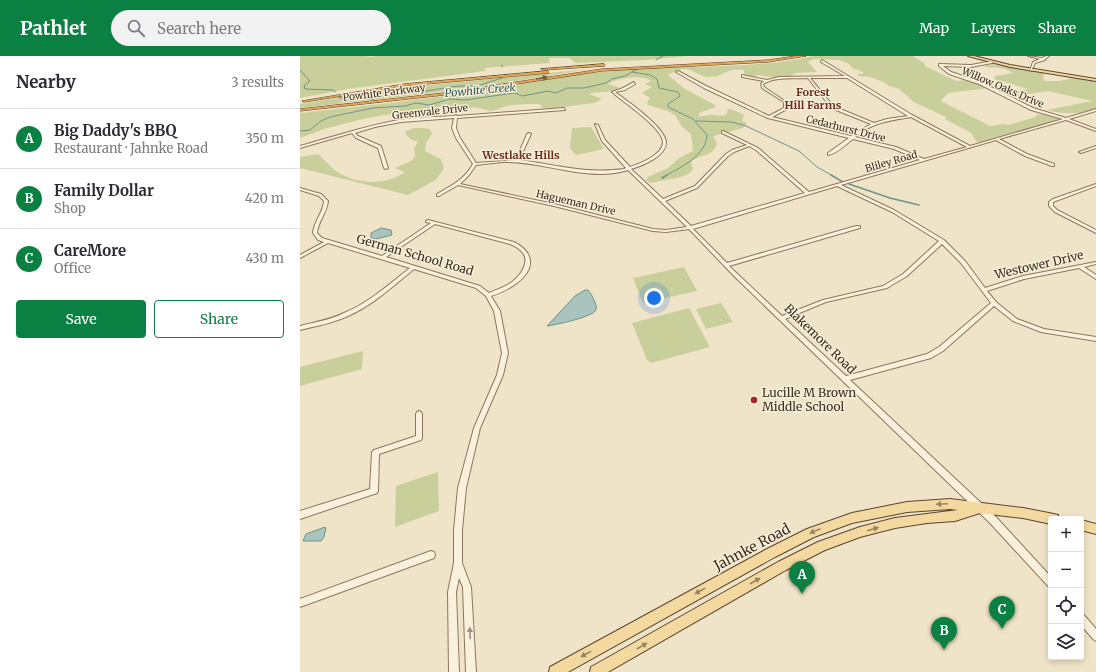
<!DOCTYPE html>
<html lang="en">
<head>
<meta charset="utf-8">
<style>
  :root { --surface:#fff; --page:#f2f2f3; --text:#2b2b33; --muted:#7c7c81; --line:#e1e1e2; --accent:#0b8043 }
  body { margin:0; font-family:Merriweather,serif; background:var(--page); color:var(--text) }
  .controls { position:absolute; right:12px; bottom:12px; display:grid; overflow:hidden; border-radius:4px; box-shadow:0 2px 6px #0003 }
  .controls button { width:36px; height:36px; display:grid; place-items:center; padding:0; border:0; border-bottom:1px solid var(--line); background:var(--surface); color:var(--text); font:20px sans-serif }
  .you { position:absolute; left:354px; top:242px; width:14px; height:14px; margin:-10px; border:3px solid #fff; border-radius:50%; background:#1a73e8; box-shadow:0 0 0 6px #1a73e833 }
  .badge { display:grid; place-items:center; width:26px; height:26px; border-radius:50%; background:var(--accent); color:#fff; font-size:13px; font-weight:700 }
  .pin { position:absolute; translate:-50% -33px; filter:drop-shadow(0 1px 2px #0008) }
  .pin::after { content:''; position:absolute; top:21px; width:14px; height:12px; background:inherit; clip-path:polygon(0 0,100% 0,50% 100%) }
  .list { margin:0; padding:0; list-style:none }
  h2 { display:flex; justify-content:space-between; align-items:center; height:52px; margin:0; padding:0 16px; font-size:17px }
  h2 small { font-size:13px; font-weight:400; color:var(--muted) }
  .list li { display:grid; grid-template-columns:26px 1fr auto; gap:12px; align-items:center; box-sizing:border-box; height:60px; padding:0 16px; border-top:1px solid var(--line) }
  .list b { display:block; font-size:15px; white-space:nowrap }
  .list p { margin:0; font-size:13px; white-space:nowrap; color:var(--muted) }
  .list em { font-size:13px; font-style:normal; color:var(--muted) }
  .actions { display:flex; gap:8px; padding:12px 16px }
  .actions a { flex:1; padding:9px 0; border:1px solid var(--accent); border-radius:4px; text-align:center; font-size:14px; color:var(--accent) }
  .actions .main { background:var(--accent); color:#fff }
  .icon { flex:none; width:22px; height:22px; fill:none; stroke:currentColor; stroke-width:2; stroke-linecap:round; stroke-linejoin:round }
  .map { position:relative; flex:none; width:796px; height:616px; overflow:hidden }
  header { display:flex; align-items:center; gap:24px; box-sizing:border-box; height:56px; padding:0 20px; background:var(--accent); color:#fff }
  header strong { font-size:19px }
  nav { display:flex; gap:22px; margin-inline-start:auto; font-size:14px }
  .search { width:280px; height:36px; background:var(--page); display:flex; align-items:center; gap:10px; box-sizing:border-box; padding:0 14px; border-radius:22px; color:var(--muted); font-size:15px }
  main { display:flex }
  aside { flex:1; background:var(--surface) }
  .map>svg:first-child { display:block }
  .green { fill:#c9cf9b }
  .water { fill:#a9c4bc; stroke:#6f938a }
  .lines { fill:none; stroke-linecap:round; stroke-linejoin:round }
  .stream-far1 { stroke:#6f938a; stroke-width:1 }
  .stream { stroke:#6f938a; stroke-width:1.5 }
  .minor-casing { stroke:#8d765c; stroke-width:2 }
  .major-casing { stroke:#5b4430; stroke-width:2 }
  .highway-casing { stroke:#5b4430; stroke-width:1 }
  .minor { fill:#faf1dc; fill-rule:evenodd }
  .major { fill:#f3d9a0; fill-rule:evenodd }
  .highway { fill:#e0a458; fill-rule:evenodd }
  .oneway { fill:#7e5d36 }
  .oneway2 { fill:#988460 }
  .oneway3 { fill:#9c907e }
  .poi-dot { fill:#9e2a2b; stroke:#f7eed8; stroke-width:1.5 }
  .labels { text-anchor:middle; stroke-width:3; stroke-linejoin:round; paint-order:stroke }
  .far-street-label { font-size:10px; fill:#3d2e20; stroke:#f7eed8 }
  .far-water-label { font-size:11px; font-style:italic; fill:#2f5d5a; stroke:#f7eed8 }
  .far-neighbourhood-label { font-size:11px; font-weight:bold; fill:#6b2e1e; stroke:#f7eed8 }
  .street-label { font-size:12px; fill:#3d2e20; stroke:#f7eed8 }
  .poi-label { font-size:12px; fill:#3d2e20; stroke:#f7eed8; text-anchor:start }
  .near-street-label { font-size:14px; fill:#3d2e20; stroke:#f7eed8 }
</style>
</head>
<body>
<header>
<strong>Pathlet</strong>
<div class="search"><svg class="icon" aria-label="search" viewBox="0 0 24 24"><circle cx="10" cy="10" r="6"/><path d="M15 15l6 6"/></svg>Search here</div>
<nav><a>Map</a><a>Layers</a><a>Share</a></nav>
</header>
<main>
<aside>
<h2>Nearby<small>3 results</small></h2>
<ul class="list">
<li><span class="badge">A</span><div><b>Big Daddy's BBQ</b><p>Restaurant · Jahnke Road</p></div><em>350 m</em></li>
<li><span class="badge">B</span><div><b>Family Dollar</b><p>Shop</p></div><em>420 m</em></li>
<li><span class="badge">C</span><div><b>CareMore</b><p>Office</p></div><em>430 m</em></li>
</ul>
<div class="actions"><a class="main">Save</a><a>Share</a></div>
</aside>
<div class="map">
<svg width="796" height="616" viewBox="0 0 796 616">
  <rect width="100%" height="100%" fill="#f0e4c8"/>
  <g class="green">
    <polygon points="0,0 65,0 71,1 77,0 387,0 346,4 276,7 269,2 249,2 250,7 185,12 185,15 48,33 0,42"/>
    <path d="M514,0H613L624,7L625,10L656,25L667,24L688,32L648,37L641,45L690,70L703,68L708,69L736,61V59C745,57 751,59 758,62V64L682,86H677L671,77L645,63L646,61L614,46L599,33L589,30L584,26L570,21L558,20V18H563V16L552,12L549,8L539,4L514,3L508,6L517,16L495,17L490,21H469L458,19L453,22L444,18V14C427,11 423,21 410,21C400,22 393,12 383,13C377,14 373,17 368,19L385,33L415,49L416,51L399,57V60C404,61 405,59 410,59C416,58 420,62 427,58V54L430,53L443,58L444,60L442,65L447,67L443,72L414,80V82L417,87C414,101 400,98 391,106L393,113L390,117L381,121L350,127L346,124L348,121L368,112L379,102L393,95L391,78L382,71L376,60L368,55L348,49L347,47L350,42L342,37L352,31L345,28L351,25C342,18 317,22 308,28L318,31V34C309,37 299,35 289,38L302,43L294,47L248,53L242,52L241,49L238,48C228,48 217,48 207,50C201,51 197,54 192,55C184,55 179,50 171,52C162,54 156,61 148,55V52L142,51L119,57L90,58L67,62L24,73L0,82V57C61,50 123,44 183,34C229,27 275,18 321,14C385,9 451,14 514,0Z"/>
    <path d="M693,8L744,17L743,22L745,25H760L773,22L796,25V53C777,58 766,59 747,54L792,45L748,35L715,40L707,36L728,33L694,23L695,20L713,17C701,9 694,14 684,10Z"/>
    <polygon points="289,13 167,33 0,52 0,48 89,33"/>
    <polygon points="291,71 304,93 276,99 270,92 272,72"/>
    <path d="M114,72H123L130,73L132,78L126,87L125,95L141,103L144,112L136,124L108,139L0,112V101L18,98C25,104 32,113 39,117C59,129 87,129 105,116L95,112L111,105L115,101L114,92L118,86L110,83L105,77L106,75Z"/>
    <polygon points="384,211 397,235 343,247 333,222"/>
    <polygon points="421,247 433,266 406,273 396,253"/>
    <polygon points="389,252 410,291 351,307 347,304 332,267"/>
    <polygon points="63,295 62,313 0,330 0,311"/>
    <polygon points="138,416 139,455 95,471 96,430"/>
  </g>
  <g class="water">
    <polygon points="81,172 91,174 92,179 76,183 71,182 71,177"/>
    <path d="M285,234H288C291,237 298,250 296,254C293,261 255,269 247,270L275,240Z"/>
    <polygon points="25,471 26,472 24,481 21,485 3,485 6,478"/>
  </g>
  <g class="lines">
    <g class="stream-far1">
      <polyline points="356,4 363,0"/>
      <polyline points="202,9 202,11"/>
      <polyline points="0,14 10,25 4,30 5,33 33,34 36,36"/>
      <path d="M332,16L350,19L357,23L359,32L378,36L380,40L368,48V51L393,63L407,79C406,100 381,111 365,120"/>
      <polyline points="38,41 48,44 74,43"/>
      <polyline points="73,43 95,38 113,37 158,30 177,30 202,22"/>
      <polyline points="396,65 432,66 446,70 499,95 517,111 533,120"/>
      <polyline points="0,75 10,74 21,65 30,61 73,52 105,50 116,47 129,49 150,43 165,44 214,37 223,40 248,35 256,37 267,32 284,32 306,27 312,23 325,20 337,13"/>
    </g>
    <g class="stream">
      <polyline points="531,119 543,126"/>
      <polyline points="362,122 367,119"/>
      <polyline points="549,128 590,142 619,149"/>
    </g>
    <defs>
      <g id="minor">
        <polygon points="728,0 742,2 746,0 749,0 745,3 745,4 735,7 731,15 730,14 733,6 740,3"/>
        <path d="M522,4L612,59L670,90L763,63L731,54L679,28L649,18L639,10V8L671,9L693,5L692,7L671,11L643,10L651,16L681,26L733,52L766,62L796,53V55L769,63L796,73V75L766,64L699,83L727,98L754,108V110H752L725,100L696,84L541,129L594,154L644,184L665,205L685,232L723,220L796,206V208L784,211L796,219V223L779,212L724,223L687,235L696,246L717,263L744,273L796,281V285L741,276L713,265L694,250L643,295L631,302L550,324L696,461L751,521V531L748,530L690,467L434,220L389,173L366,176L353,175L254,150L158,129L139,140H137V138C151,130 165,123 173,108L156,82L152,72L154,62L101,66L75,71L55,77L58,80L81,90L88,112L86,113L84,112L78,92L56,82L52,77L0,92V90C33,81 65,70 99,64C117,61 136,61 154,60L156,59L157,60L264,52L265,54L157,62L156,72L160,82L176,107L216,104L227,78L229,77L231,78L219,104C256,109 287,118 324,113L326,112L302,85L295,68L298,69L305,84L330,111C339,108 363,99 363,86C362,71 323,46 312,36L323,32L334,26L335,28L325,34L315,36C327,45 365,71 366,86C367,100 342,110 331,113L363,143L395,130L426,98L432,94L447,89L422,77V75H423L458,92L509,136L620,104L594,93L553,83C546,88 537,98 528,99V97L549,82L468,62L404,32L376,16L378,15L406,30L469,60L484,52V46L462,32L461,28L464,25L442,21V19L467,24L479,21L545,20L521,6ZM508,22L531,52L571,68L551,80L472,61L487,53L486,46L464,31L463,28C476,20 493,23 508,22ZM510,22H547L608,60L587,63L574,67L533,50ZM611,61L667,91L624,103L596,91L555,81C574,66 587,65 611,61ZM449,90L456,94L505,137L391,170L365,145L397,132L428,100L434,96ZM202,106C243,104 288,127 328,114L387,171L366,174L353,173L254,148L160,128L169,119L176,109ZM537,130L592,156L639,185L603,218L583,230L523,244L482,260L429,210L560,172V170H556L427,207L393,173ZM642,188L661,207L691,247L639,291L627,298L546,320L485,263L526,246L587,232L607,220Z"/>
        <polygon points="796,90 796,92 781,97 779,96"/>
        <polygon points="796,128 796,130 753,146 753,150 757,154 796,174 796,177 755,156 749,150 749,146 753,143"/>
        <path d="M0,132L21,138L28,145C27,157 18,165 17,177L22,182L82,200L131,167L126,166V165L128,164L214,186C235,197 235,213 217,227C209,233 200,237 191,240L200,255L208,297L203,319L180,372L166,432L162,474V507L171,531L176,616H166L163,531L159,522L156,536L159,616H149L148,536L154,507V474L158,432L174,372L197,319L202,297L194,255L186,240L176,232L114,213C93,230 73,249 48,260C33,267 16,270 0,274V270C15,266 30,264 44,257C69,247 89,228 110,212L28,187L0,202V199L24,186L18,184L13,177C14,165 23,157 24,145L19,140L0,134ZM135,168L210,188C215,190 220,193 223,197C230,207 220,220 212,226C205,231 196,234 189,237L180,230L86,201Z"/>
        <polygon points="119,355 121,356 122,358 122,382 121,384 79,398 78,435 77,437 0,463 0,455 70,433 72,396 74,394 116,380 116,358 117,356"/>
        <polygon points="131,495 134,496 135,499 134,502 0,551 0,543"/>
        <polygon points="781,558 784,559 796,573 796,585 793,583 781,569"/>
      </g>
      <g id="major">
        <polygon points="668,0 674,0 710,9 796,23 796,25 710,11"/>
        <polygon points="650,443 723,452 754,458 758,459 759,463 751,463 751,468 723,462 680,457 655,465 627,467 595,472 560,481 525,494 486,514 308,616 290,616 291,611 478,506 518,486 560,471 595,462 658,454 650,453 607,456 552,467 514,481 475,501 268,616 249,616 250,611 467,493 507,473 552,457 607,446"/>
        <polygon points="781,464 796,468 796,478 781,474"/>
      </g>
      <g id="highway">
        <polygon points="496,0 506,0 468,6 302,15 144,39 0,55 0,53 144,37 302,13 468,4"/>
        <polygon points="304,8 305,10 243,14 241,13"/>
        <polygon points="248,15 249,17 104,30 4,46 2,45 104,28"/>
      </g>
    </defs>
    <use href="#minor" class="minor-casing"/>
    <use href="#major" class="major-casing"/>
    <use href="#highway" class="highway-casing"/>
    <use href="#minor" class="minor"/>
    <use href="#major" class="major"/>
    <use href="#highway" class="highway"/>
  </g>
  <defs><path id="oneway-solid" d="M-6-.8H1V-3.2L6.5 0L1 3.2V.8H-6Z"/></defs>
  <use class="oneway" href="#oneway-solid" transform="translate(242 22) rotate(-9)"/>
  <g class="oneway2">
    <use href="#oneway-solid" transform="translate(642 448) rotate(177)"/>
    <use href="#oneway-solid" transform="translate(573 473) rotate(-16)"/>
    <use href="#oneway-solid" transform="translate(515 475) rotate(158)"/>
    <use href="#oneway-solid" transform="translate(455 525) rotate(-30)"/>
    <use href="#oneway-solid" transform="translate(400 535) rotate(151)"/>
    <use href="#oneway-solid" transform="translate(342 590) rotate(-30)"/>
    <use href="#oneway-solid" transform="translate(286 598) rotate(151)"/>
  </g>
  <use class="oneway3" href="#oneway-solid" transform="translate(170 577) rotate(-92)"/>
  <circle class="poi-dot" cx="454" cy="344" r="4"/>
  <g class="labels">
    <g class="far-street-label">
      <text transform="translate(703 31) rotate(23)" y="4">Willow Oaks Drive</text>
      <text transform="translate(84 36) rotate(-7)" y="4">Powhite Parkway</text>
      <text transform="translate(130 55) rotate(-6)" y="4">Greenvale Drive</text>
      <text transform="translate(546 72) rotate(14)" y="4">Cedarhurst Drive</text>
      <text transform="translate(591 105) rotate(-16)" y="4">Bliley Road</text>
      <text transform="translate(276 146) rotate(13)" y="4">Hagueman Drive</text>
    </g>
    <g class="far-water-label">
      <text transform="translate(180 34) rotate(-5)" y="4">Powhite Creek</text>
    </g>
    <g class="far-neighbourhood-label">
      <text x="513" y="40">Forest<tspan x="513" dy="13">Hill Farms</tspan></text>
      <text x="221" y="103">Westlake Hills</text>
    </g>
    <g class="street-label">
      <text transform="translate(115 199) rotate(16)" y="4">German School Road</text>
      <text transform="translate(739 209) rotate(-13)" y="4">Westower Drive</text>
      <text transform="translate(520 283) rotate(44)" y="4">Blakemore Road</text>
    </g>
    <g class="poi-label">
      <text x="462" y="341">Lucille M Brown<tspan x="462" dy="14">Middle School</tspan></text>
    </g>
    <g class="near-street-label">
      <text transform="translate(452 491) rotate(-28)" y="5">Jahnke Road</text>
    </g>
  </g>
</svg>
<div class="controls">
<button>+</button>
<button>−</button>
<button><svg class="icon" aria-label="locate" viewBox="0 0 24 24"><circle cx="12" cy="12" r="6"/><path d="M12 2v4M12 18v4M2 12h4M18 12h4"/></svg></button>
<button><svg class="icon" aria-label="layers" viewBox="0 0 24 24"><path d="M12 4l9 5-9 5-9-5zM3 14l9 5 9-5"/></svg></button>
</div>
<div class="you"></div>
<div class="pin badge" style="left:502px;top:538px">A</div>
<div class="pin badge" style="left:644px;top:594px">B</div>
<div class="pin badge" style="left:702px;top:573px">C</div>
</div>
</main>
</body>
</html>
